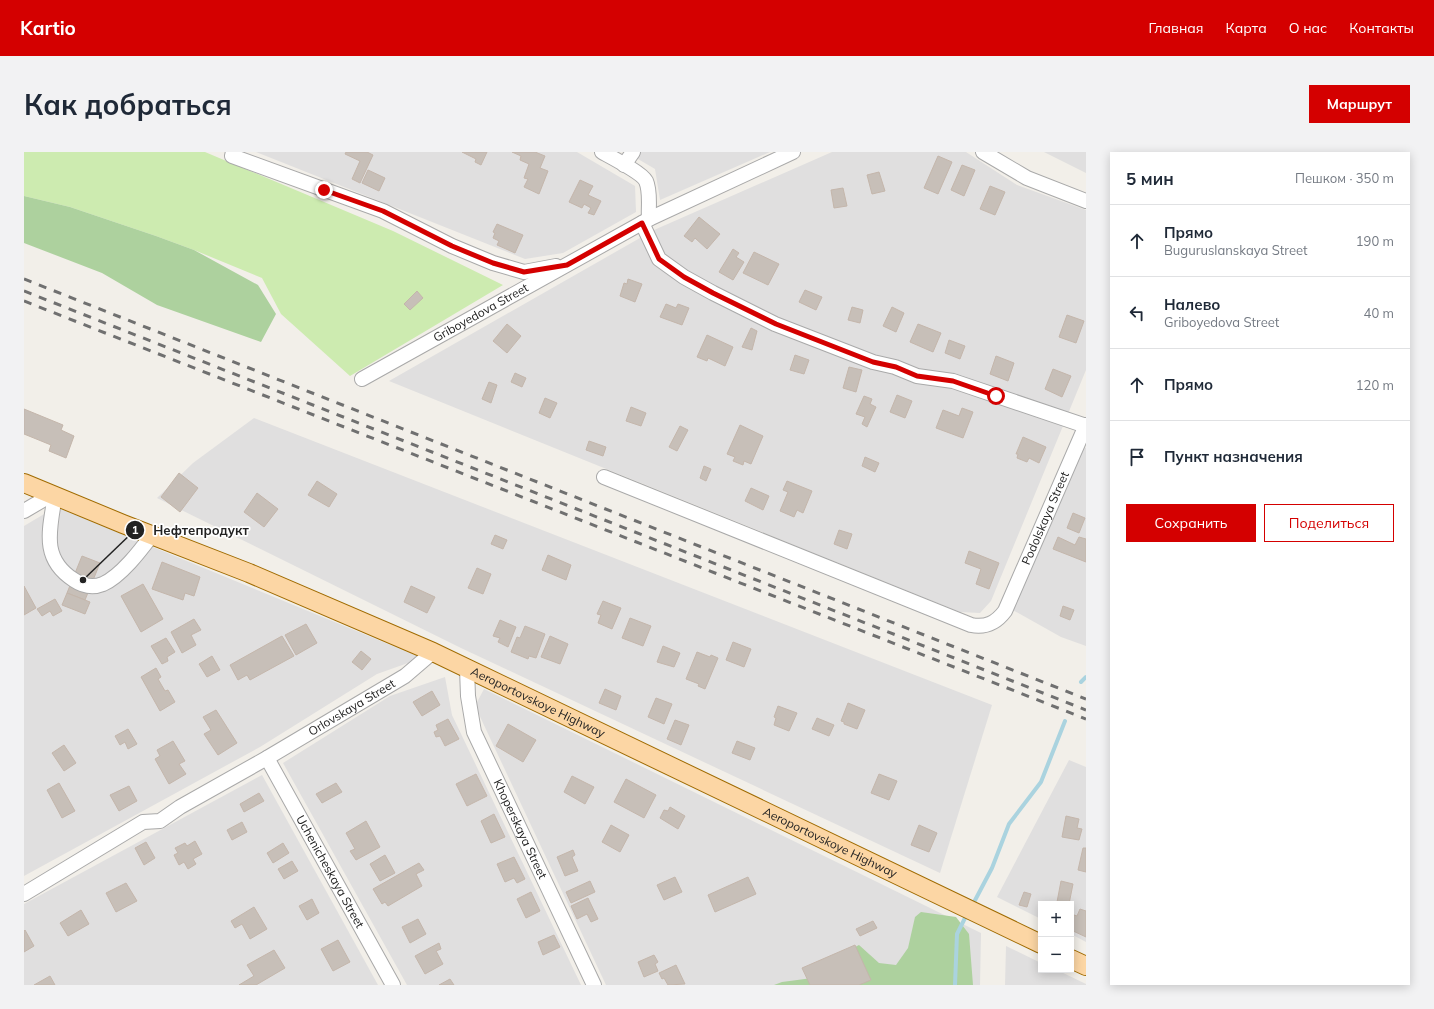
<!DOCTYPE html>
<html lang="ru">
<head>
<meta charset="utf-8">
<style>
  :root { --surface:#fff; --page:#f2f2f3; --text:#1f2937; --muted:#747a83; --line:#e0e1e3; --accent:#d40000 }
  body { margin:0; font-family:Mulish,sans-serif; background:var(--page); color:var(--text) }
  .controls { position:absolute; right:12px; bottom:12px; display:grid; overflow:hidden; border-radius:0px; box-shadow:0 2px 10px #0003 }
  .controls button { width:36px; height:36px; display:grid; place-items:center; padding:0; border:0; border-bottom:1px solid var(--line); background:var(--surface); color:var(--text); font:20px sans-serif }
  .stop { position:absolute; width:12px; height:12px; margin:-9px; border:3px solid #d40000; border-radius:50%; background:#fff }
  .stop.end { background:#d40000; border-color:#fff; box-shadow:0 1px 4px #0008 }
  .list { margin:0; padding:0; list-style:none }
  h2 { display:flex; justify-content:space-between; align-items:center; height:52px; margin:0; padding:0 16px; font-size:17px }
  h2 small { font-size:13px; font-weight:400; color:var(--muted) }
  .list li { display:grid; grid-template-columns:26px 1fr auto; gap:12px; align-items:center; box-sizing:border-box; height:72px; padding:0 16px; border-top:1px solid var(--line) }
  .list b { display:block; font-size:15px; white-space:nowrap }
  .list p { margin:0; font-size:13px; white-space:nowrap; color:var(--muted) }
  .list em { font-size:13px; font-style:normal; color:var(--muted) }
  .actions { display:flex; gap:8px; padding:12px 16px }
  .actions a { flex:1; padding:9px 0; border:1px solid var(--accent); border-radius:0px; text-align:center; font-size:14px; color:var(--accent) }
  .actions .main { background:var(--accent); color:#fff }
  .icon { flex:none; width:22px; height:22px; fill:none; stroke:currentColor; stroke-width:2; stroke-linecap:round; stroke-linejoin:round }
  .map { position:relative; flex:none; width:1062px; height:833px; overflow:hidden; border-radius:0px }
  header { display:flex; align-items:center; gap:24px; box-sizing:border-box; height:56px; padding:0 20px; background:var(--accent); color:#fff }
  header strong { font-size:19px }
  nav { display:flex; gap:22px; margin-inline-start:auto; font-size:14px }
  .intro { display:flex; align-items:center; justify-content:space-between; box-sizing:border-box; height:96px; padding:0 24px }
  h1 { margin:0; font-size:28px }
  .button { padding:10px 18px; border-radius:0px; background:var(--accent); color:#fff; font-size:14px; font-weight:700 }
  main { display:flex; gap:24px; padding:0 24px }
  aside { flex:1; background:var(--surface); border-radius:0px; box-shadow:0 2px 10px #0003 }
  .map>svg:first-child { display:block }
  .residential { fill:#e0dfdf }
  .grass { fill:#cdebb0 }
  .forest { fill:#add19e }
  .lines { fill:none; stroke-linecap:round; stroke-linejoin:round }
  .stream { stroke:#aad3df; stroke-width:4 }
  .building { fill:#c7bfb8; stroke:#c4b6ab }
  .minor-casing { stroke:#a9a9a9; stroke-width:16 }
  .major-casing { stroke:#a06b00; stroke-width:20 }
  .minor { stroke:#fff; stroke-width:14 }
  .major { stroke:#fcd6a4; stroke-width:18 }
  .rail { stroke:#707070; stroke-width:3; stroke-dasharray:8 8; stroke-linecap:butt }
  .route { stroke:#d40000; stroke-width:5 }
  .labels { text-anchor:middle; stroke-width:3.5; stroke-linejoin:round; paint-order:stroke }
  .street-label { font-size:12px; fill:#222; stroke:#fff }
  .leader { fill:none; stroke:#222; stroke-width:1.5 }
  .callout-dot { fill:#222; stroke:#fff; stroke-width:1.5 }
  .mark-label { font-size:12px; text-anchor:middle; font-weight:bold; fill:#fff }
  .callout-label { font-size:13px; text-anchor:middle; font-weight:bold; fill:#222; stroke:#fff; stroke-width:3.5; stroke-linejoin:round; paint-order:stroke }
</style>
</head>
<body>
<header>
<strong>Kartio</strong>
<nav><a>Главная</a><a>Карта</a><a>О нас</a><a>Контакты</a></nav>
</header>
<div class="intro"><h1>Как добраться</h1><a class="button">Маршрут</a></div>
<main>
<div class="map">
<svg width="1062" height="833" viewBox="0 0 1062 833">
  <rect width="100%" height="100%" fill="#f2efe9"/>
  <g class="residential">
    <polygon points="232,0 553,0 611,34 612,60 539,101 501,107"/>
    <polygon points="602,0 746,0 636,48 631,17"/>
    <polygon points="808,0 942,0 993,33 1062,58 1062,218 967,449 956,461 936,460 365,229 630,78"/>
    <polygon points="1020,0 1062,0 1062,21"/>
    <polygon points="230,266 968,553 916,721 437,496 133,346 169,311"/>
    <polygon points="1057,293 1062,296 1062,494 1037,485 987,457"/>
    <polygon points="32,355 398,506 353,522 236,595 0,724 0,374"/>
    <polygon points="421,525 428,563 557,833 383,833 259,611 366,544"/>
    <polygon points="460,537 957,781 956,833 582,833 451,554"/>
    <polygon points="1045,608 1062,615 1062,790 1047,782 1047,752 1017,752 1017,767 973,745"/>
    <polygon points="238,623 354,833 0,833 0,752"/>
    <polygon points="982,794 1017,811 1017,818 1033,818 1062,832 1062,833 981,833"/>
  </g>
  <polygon class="grass" points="0,0 181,0 369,79 479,133 326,224 257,162 238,126 170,98 132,84 46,55 0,44"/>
  <g class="forest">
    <polygon points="0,44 46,55 132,84 170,98 234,133 252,162 237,190 133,153 78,121 0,91"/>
    <polygon points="897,760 932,765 945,782 949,833 750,833 758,830 796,825 825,798 835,793 855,811 872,813 884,796 891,765"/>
  </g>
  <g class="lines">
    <g class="stream">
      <polyline points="1057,530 1062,525"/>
      <polyline points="948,754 968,716 985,672 1017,630 1041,569"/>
      <polyline points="931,833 933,782 943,762"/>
    </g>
  </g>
  <g class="building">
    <polygon points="322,0 343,0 349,3 336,31 328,27 336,9 321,2"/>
    <polygon points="438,0 463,0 457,13 451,10 452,7"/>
    <polygon points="488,0 511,0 521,4 516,16 524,19 515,42 500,35 504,27 500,26 505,12 496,8 497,4"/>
    <polygon points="914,4 928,10 914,42 900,36"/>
    <polygon points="938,13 951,18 940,44 927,38"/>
    <polygon points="344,18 361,26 355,39 338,31"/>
    <polygon points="855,20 861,39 848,42 843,23"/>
    <polygon points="556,28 569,34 564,43 577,49 570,63 564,61 567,56 560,52 558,56 545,50"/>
    <polygon points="966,34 981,40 971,63 956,57"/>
    <polygon points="819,36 823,54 810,56 807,38"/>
    <polygon points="675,65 696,82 683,97 671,86 668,90 660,84"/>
    <polygon points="473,72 499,83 491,101 473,93 475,89 469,86 471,81 469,80"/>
    <polygon points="709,97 715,101 712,105 720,110 709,128 695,120"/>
    <polygon points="730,100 755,112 744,133 719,121"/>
    <polygon points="604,127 618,132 611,150 596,144 600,131 603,132"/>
    <polygon points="781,138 798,145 792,158 775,150"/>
    <polygon points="393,139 399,146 386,158 380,152"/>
    <polygon points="642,152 652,156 654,152 665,156 658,173 636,165"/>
    <polygon points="828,155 839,158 836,171 824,168"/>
    <polygon points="868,155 880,161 872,180 859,174"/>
    <polygon points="1043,163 1060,169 1052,191 1035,185"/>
    <polygon points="483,172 497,184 483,201 469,189"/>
    <polygon points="894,172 917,181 909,200 886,190"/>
    <polygon points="727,176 733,179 728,198 718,195"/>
    <polygon points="683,183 709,195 701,214 684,206 683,209 673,205"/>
    <polygon points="925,188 941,194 936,207 921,201"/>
    <polygon points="771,203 785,208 780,222 766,218"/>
    <polygon points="972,204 990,211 984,229 966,222"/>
    <polygon points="825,215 838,218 832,240 819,236"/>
    <polygon points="1029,217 1047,224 1038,245 1021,237"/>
    <polygon points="491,221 502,226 498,235 487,230"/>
    <polygon points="465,230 473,233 467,251 458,247"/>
    <polygon points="873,243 888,249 881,266 866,260"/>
    <polygon points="840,244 848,247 846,252 852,255 843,275 838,272 841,265 832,262"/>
    <polygon points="521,246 533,251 526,266 515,261"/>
    <polygon points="607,255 622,261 617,274 602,269"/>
    <polygon points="938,256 949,260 939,286 912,276 919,258 935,264"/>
    <polygon points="0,257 39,273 37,278 50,284 42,306 25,299 27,293 0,282"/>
    <polygon points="716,273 739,284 727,312 720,309 719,313 709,309 711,305 703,302"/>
    <polygon points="656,274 664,278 653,299 645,295"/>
    <polygon points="999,285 1022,295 1015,311 1005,306 1003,310 993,306 994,302 992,302"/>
    <polygon points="565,289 582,295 579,304 562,298"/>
    <polygon points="841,305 855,311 851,320 838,314"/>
    <polygon points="680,314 687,317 682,329 676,326"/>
    <polygon points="155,321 174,336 156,360 137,345"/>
    <polygon points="293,329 313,342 305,355 284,343"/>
    <polygon points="763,329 788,339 779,361 773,358 770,365 756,359 764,340 759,338"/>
    <polygon points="727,336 745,344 739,358 721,349"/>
    <polygon points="233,341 254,357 240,375 220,360"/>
    <polygon points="1049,361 1061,366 1055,381 1043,376"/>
    <polygon points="815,378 828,382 823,397 810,392"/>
    <polygon points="471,383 483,388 479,397 467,392"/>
    <polygon points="1034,385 1051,393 1055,385 1062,387 1062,410 1029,397"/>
    <polygon points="945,399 975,411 965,437 952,432 957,417 941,411"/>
    <polygon points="524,403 547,413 542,428 518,418"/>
    <polygon points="58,404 76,411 61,448 43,441"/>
    <polygon points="138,410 176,425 170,444 161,441 159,448 128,437"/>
    <polygon points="453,416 467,422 459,442 444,436"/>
    <polygon points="119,432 139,467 117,480 97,444"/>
    <polygon points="0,434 12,456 0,463"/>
    <polygon points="387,434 411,445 403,461 380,450"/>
    <polygon points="43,441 66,450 61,462 38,453"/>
    <polygon points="31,447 38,459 29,464 26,459 18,464 13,457"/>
    <polygon points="579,449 597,456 588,477 574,471 577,463 573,462"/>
    <polygon points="1039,454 1050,458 1046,468 1036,464"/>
    <polygon points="606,466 627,474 619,494 598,486"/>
    <polygon points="170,467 177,478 167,483 172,493 158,501 147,480"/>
    <polygon points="476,468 492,475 484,495 474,490 476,486 469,484"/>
    <polygon points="282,472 293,491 272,503 261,483"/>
    <polygon points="501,474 521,482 512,506 505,504 504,507 487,500 493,485 496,486"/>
    <polygon points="258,484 270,504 226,528 223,523 214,528 206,513"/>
    <polygon points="526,484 544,492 536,512 517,505"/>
    <polygon points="142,486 151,500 143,505 144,509 138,512 127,494"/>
    <polygon points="709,490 727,497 720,515 702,508"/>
    <polygon points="639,494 656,501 650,515 633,510"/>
    <polygon points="337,499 347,507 338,518 328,510"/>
    <polygon points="673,500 686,505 687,503 694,506 681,537 674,534 675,532 662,527"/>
    <polygon points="188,504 196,518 183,525 175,512"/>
    <polygon points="132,516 137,525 134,527 141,539 144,538 151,550 136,559 117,525"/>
    <polygon points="581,537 597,544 592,558 575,551"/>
    <polygon points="408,539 416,553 398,564 389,550"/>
    <polygon points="632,546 648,552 640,572 624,565"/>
    <polygon points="824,551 841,558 833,577 820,572 820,570 817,569"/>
    <polygon points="754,554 773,561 765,579 750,573 752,566 750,565"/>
    <polygon points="192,558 213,591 194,603 180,582 187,578 179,565"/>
    <polygon points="793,566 810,573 805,584 788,577"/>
    <polygon points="424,567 435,587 421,594 416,584 412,585 410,580 414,578 412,573"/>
    <polygon points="651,568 665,573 657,593 643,587"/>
    <polygon points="484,572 512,588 499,610 472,594"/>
    <polygon points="104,577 113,592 104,597 101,590 96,593 91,584"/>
    <polygon points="149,589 161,609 155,612 162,622 145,632 131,607 136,604 133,598"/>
    <polygon points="713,589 731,596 726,608 708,601"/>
    <polygon points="40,593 52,611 40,619 28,601"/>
    <polygon points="452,622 463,644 443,654 432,632"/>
    <polygon points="855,622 873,629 865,648 847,641"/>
    <polygon points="548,624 570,635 561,652 540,640"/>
    <polygon points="602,627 632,643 620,666 590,650"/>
    <polygon points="35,631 51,659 38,666 23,638"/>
    <polygon points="312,631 318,640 298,651 292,642"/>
    <polygon points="105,634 113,649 95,659 86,643"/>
    <polygon points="235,641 240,649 220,660 216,652"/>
    <polygon points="646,655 661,664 654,677 636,666 640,658 644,659"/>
    <polygon points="470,662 481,685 467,691 457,669"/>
    <polygon points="1042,664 1055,667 1053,676 1058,677 1055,688 1038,685"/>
    <polygon points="342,669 356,695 332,708 326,699 331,697 322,681"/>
    <polygon points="218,670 223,680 208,688 203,678"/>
    <polygon points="587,673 605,683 596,700 578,690"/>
    <polygon points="895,673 913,681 905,700 887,693"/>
    <polygon points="171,689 178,702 169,707 172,712 164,717 160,710 155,713 150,703 154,701 151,696 161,691 163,694"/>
    <polygon points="122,690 131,706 120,713 111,696"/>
    <polygon points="259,691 265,701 249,711 243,701"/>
    <polygon points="1059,696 1062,696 1062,720 1054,718"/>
    <polygon points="549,698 551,703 548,705 554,719 541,724 533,705"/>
    <polygon points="361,703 371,721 356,729 346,712"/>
    <polygon points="490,705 501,727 493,731 490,726 481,730 473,712"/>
    <polygon points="268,709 274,719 260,727 254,717"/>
    <polygon points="395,711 400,718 392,722 398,734 364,754 361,750 358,752 349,737"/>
    <polygon points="651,725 658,740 640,748 633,733"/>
    <polygon points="724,725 732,742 691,760 684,743"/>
    <polygon points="566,729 571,740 547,751 542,740"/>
    <polygon points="1037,729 1049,732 1045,752 1033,750"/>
    <polygon points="102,731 113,749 92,760 82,741"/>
    <polygon points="507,740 516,759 502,766 493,747"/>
    <polygon points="1000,740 1007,742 1003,755 995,753"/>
    <polygon points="564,746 574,767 567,770 563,762 553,767 547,754"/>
    <polygon points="288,747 295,761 283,768 275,754"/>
    <polygon points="230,755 243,777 226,787 218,772 211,776 207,769"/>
    <polygon points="1056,757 1062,759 1062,785 1047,778 1047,762 1053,764"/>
    <polygon points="57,758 65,772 44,784 36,771"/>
    <polygon points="394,767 402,782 386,791 378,775"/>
    <polygon points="849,769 853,776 836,784 832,777"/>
    <polygon points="1,778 10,794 0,800 0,779"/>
    <polygon points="530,783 536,795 519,803 514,790"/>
    <polygon points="314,788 326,810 309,819 297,797"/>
    <polygon points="415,791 417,797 412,799 419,812 401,822 391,804"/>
    <polygon points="831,793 847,828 835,833 786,833 778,816"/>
    <polygon points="250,798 261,816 232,833 215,833 230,824 223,813"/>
    <polygon points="630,803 634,810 631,812 634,819 620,825 614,810"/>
    <polygon points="652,813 661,832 644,833 640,826 638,827 635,821"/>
    <polygon points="26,824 31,833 10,833"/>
    <polygon points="426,827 430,833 415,833"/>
  </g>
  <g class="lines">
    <defs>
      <g id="minor">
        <polyline points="209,0 208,4 359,59 428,94 469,111 500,120 532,114"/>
        <path d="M578,0C587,5 618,21 622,29C627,40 624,56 625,67"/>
        <polyline points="959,0 1003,26 1062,49"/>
        <polyline points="600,13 609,0"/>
        <polyline points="618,71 635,107 660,125 689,141 751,172 849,210 871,215 893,224 929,229 1062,274"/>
        <path id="s1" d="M338,227L625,67L769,0"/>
        <path id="s2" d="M580,325L947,473C962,476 972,471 981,459L1062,273"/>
        <path d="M31,343C26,377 16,406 50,428C59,434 69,436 79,432C97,424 116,399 128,383"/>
        <polyline points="0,359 29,342"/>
        <path id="s3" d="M443,517L444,544L450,580L570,833"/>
        <path id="s4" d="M243,606L369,833"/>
        <path id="s5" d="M0,742L119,670L136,669L156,655L243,606L381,524L409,500"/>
      </g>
      <g id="major">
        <path id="s6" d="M0,331L99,372L225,421L409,500L1017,792"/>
        <polyline points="1047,807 1062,814"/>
      </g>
    </defs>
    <use href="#minor" class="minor-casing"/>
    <use href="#major" class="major-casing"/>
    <use href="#minor" class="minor"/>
    <use href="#major" class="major"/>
    <g class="rail">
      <polyline points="0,127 1062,547"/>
      <polyline points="0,139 1062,558"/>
      <polyline points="0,149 1062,567"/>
    </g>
  </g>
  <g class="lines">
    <polyline class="route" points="300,38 359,59 428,94 469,111 500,120 543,113 618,71 635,107 660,125 689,141 752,172 849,210 872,215 893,224 929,229 972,244"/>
  </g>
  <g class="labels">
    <g class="street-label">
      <text dy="4" stroke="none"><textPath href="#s1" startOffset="136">Griboyedova Street</textPath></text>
      <text dy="4" stroke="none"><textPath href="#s2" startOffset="536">Podolskaya Street</textPath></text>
      <text dy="4" stroke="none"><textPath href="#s6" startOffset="559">Aeroportovskoye Highway</textPath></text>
      <text dy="4" stroke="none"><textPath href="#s5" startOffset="379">Orlovskaya Street</textPath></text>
      <text dy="4" stroke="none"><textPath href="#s3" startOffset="171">Khoperskaya Street</textPath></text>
      <text dy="4" stroke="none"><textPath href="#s6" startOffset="883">Aeroportovskoye Highway</textPath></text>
      <text dy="4" stroke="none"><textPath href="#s4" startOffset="130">Uchenicheskaya Street</textPath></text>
    </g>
  </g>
  <path class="leader" d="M59 428L111 378"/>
  <g class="callout-dot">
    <circle cx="59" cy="428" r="4"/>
    <circle cx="111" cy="378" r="10"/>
  </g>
  <g class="mark-label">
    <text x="111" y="382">1</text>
  </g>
  <g class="callout-label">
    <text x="177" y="383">Нефтепродукт</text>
  </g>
</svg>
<div class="controls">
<button>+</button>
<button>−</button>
</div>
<div class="stop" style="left:972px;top:244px"></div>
<div class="stop end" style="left:300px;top:38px"></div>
</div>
<aside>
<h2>5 мин<small>Пешком · 350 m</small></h2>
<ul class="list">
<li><svg class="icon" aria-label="ahead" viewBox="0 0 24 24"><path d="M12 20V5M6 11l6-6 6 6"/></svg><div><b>Прямо</b><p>Buguruslanskaya Street</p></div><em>190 m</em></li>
<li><svg class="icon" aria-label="left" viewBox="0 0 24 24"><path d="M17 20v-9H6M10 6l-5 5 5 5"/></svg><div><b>Налево</b><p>Griboyedova Street</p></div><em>40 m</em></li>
<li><svg class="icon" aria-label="ahead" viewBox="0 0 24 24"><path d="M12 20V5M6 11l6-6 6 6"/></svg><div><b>Прямо</b></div><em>120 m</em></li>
<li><svg class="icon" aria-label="arrive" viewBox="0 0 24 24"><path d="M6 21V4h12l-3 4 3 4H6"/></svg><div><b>Пункт назначения</b></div></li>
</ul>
<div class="actions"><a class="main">Сохранить</a><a>Поделиться</a></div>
</aside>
</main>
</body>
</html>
